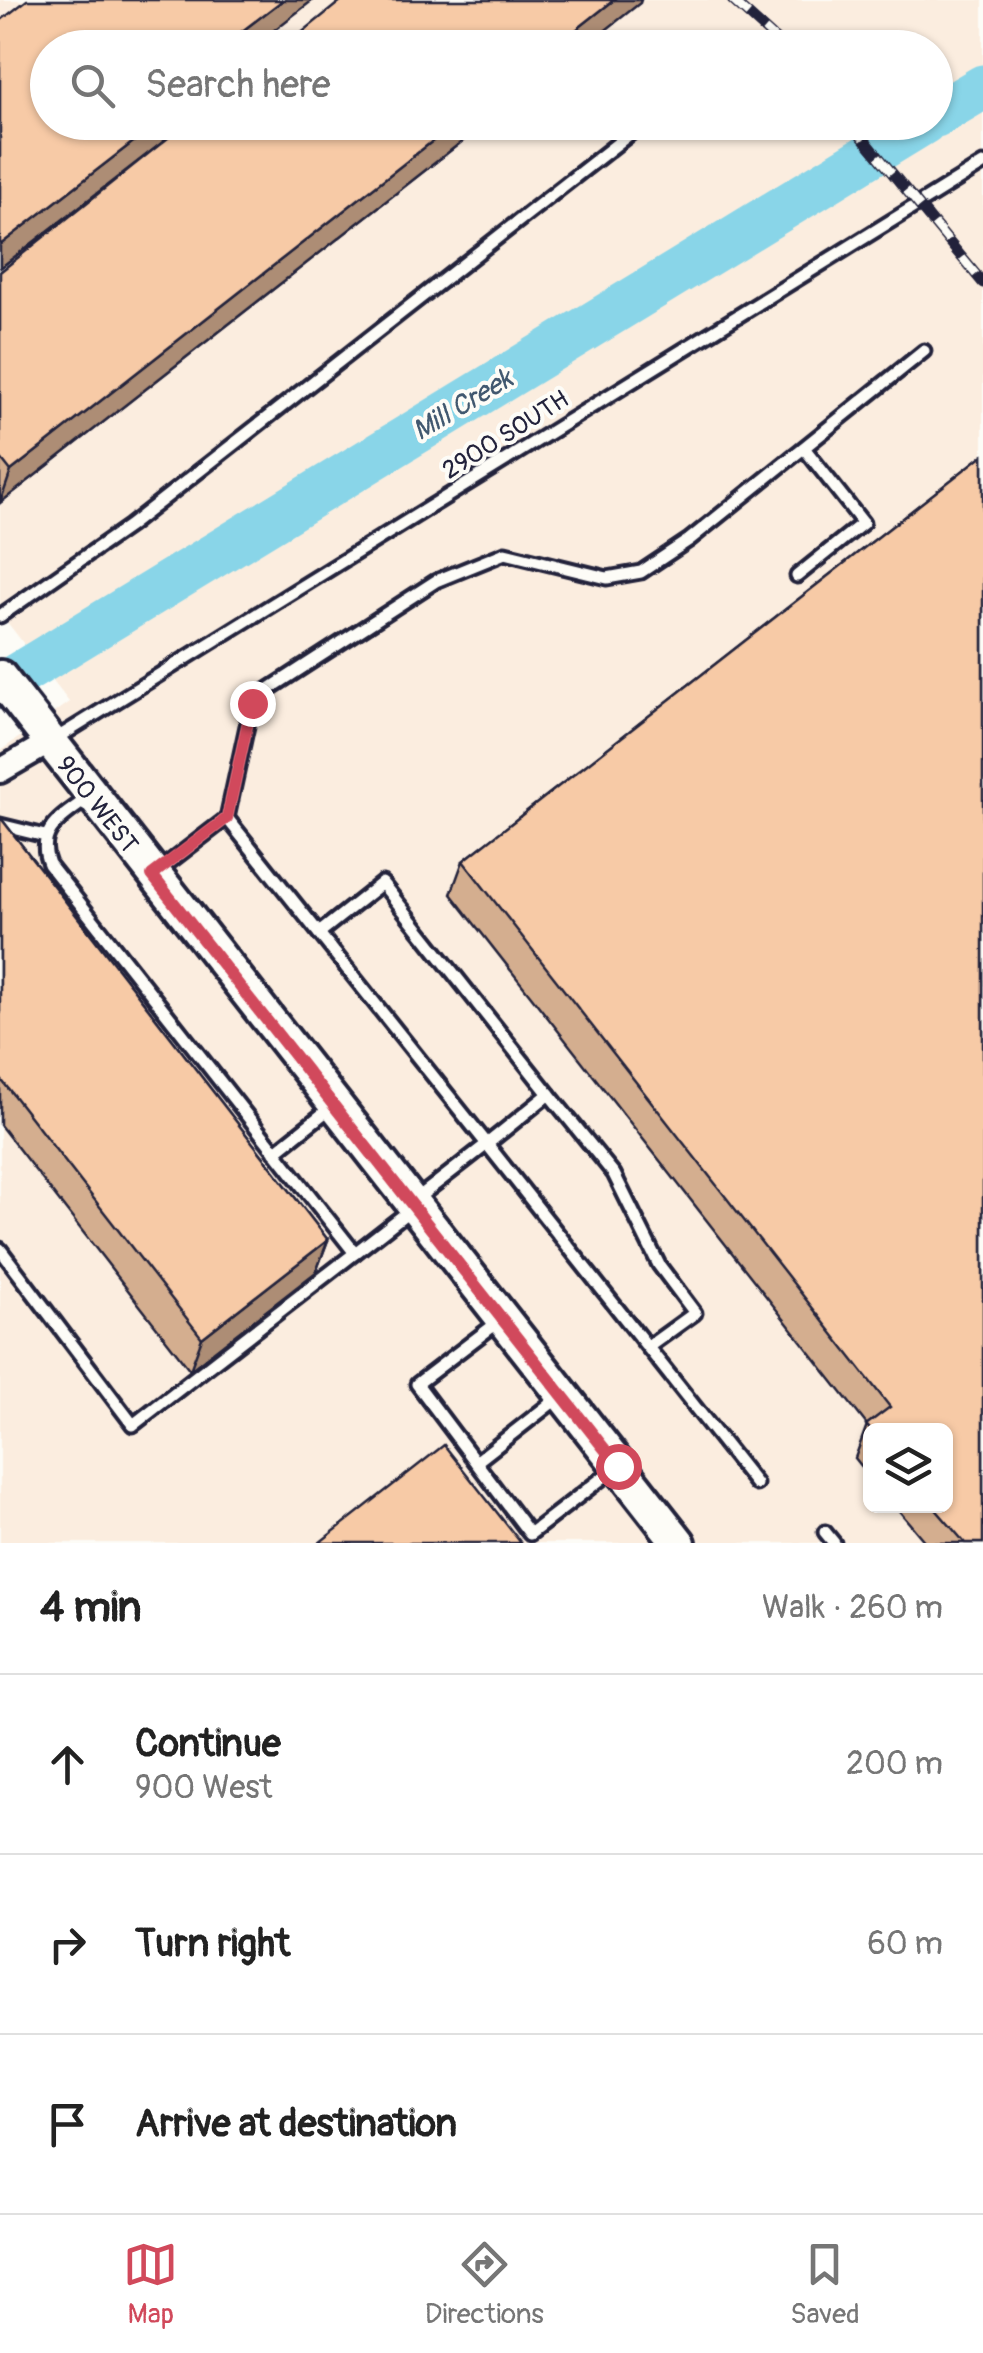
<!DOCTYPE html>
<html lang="en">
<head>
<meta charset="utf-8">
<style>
  :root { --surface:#fff; --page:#f2f2f2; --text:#222; --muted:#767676; --line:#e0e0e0; --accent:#d1495b }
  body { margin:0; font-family:Pangolin,sans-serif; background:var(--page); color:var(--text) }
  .controls { position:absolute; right:30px; bottom:30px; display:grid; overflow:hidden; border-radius:15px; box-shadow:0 2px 8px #0004 }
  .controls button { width:90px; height:90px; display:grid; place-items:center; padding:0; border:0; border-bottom:2px solid var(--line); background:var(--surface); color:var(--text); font:50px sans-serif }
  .stop { position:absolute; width:30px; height:30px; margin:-22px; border:8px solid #d1495b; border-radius:50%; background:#fff }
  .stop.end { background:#d1495b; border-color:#fff; box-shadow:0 2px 10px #0008 }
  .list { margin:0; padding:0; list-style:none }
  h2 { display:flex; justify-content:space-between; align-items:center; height:130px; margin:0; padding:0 40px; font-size:42px }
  h2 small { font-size:32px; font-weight:400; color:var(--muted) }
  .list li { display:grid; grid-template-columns:65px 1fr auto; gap:30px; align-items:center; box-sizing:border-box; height:180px; padding:0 40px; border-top:2px solid var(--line) }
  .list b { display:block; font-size:38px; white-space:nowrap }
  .list p { margin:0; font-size:32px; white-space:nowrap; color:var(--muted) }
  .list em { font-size:32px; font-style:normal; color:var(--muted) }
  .icon { flex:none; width:55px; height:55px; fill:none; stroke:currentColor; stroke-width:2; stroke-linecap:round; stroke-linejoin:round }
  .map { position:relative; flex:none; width:983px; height:1543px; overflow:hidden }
  .search { position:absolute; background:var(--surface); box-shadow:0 2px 8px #0004; left:30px; right:30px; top:30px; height:110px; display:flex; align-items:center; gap:25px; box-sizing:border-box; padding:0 35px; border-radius:55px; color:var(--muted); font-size:38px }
  .sheet { height:670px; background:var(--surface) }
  nav { display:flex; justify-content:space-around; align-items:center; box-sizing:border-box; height:140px; border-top:2px solid var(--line); background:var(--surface); font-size:28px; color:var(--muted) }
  nav a { display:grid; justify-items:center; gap:5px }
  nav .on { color:var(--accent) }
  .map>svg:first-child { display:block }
  .built { fill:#fbeddf; fill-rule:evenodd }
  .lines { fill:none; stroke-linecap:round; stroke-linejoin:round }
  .river { stroke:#89d5e8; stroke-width:45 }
  .lane-casing { stroke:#22223b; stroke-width:19 }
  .street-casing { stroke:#22223b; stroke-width:30 }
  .secondary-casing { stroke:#22223b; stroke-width:40 }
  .lane { stroke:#fdfcf7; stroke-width:11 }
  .street { stroke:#fdfcf7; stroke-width:22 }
  .secondary { stroke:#fdfcf7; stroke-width:32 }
  .rail-casing { stroke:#22223b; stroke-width:11 }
  .rail { stroke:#fdfcf7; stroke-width:8; stroke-dasharray:22; stroke-linecap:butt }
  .wall { fill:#d4ae8f; stroke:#22223b; stroke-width:2.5 }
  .shaded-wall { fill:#ad8d74; stroke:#22223b; stroke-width:2.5 }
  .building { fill:#f7caa6; stroke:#22223b; stroke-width:2.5 }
  .route { stroke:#d1495b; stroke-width:12 }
  .labels { text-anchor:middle; stroke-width:8; stroke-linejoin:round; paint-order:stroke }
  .street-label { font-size:25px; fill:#22223b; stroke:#fdfcf7 }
  .water-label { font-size:28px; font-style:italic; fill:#41586f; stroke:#fdfcf7 }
</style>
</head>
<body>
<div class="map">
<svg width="983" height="1543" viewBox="0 0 983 1543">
  <rect width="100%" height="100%" fill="#fdfcf7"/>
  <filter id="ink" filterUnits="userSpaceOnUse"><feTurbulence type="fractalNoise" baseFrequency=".01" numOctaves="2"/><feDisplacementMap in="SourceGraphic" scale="20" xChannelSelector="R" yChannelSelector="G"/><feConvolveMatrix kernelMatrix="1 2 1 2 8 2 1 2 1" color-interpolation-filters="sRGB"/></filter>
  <g filter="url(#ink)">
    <path class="built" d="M0,0H983V64L979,71L983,77V1543H0V751L69,702L0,613ZM48,48H936V122H48ZM870,1430H946V1506H870Z"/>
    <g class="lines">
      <g class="river">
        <polyline points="936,115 983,87"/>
        <polyline points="0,686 924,122"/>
      </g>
      <defs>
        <g id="lane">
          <polyline points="797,576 863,523 804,448"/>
          <polyline points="0,616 129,526 645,122"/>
          <polyline points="54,740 983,164"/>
          <path d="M88,798C63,817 35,830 49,864L355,1253L414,1207"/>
          <polyline points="227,818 252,703 263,693 436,581 505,553 607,578 641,572 689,540 924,351"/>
          <polyline points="0,825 45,836"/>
          <polyline points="158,871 227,818 487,1144 415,1200"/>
          <polyline points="319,933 382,883 549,1094 487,1144 756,1484"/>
          <polyline points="549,1094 614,1174 659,1265 695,1313 648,1347"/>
          <polyline points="275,1152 334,1105"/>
          <polyline points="0,1249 133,1425 355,1253"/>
          <polyline points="502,1319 417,1384 530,1534 614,1469"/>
          <polyline points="476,1462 559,1397"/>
          <polyline points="825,1532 834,1543"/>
        </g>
        <polyline id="street" points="0,771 50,742"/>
        <polyline id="secondary" points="0,677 679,1543"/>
      </defs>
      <use href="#lane" class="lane-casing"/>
      <use href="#street" class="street-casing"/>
      <use href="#secondary" class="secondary-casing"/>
      <use href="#lane" class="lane"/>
      <use href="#street" class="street"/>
      <use href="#secondary" class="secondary"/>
      <defs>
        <g id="rail">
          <polyline points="732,0 785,48"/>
          <polyline points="850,122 983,283"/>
        </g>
      </defs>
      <use href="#rail" class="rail-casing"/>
      <use href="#rail" class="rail"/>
    </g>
    <g class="wall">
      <polygon points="0,21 48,122 487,122 0,503 0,272 156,148 0,268"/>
      <polygon points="983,455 983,1543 926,1543 895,1506 946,1506 870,1430 870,1477 855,1458 867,1425 451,894 463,861"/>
      <polygon points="0,817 328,1240 316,1272 190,1370 0,1125"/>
    </g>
    <g class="shaded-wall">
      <polygon points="283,0 313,0 251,48 220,48"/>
      <polygon points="614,0 641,0 640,3 583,48 553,48"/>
      <polygon points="159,122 189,122 0,268 0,245"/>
      <polygon points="457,122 487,122 0,503 11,471"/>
      <polygon points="328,1240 316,1272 190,1370 202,1338"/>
    </g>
    <g class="building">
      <polygon points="27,0 283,0 220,48 48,48 48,122 159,122 0,245 0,21"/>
      <polygon points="342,0 614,0 553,48 283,48"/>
      <polygon points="188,122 457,122 11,471 0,457 0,272"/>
      <polygon points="983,455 983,1543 965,1543 933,1506 946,1506 946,1430 871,1430 866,1425 890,1407 463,861"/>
      <polygon points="0,817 328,1240 202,1338 0,1078"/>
      <polygon points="444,1445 521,1543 319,1543"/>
    </g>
  </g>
  <g class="lines" filter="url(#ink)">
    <polyline class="route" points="252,703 227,818 152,875 618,1466"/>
  </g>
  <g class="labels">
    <g class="street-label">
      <text transform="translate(505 434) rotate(-32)" y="9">2900 SOUTH</text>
      <text transform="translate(98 804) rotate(52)" y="9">900 WEST</text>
    </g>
    <g class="water-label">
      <text transform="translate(462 404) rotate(-31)" y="10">Mill Creek</text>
    </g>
  </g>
</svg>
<div class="controls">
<button><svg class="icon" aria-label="layers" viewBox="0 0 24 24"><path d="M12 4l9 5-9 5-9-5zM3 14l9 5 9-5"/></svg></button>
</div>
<div class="stop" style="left:618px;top:1466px"></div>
<div class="stop end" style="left:252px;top:703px"></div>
<div class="search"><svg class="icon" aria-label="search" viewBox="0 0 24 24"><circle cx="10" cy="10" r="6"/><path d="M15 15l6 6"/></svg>Search here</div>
</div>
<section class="sheet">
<h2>4 min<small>Walk · 260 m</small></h2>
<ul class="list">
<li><svg class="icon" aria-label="ahead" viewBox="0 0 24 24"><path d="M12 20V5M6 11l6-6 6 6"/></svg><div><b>Continue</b><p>900 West</p></div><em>200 m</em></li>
<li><svg class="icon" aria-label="right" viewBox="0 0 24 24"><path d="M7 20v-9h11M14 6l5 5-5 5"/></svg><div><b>Turn right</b></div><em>60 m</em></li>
<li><svg class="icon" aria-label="arrive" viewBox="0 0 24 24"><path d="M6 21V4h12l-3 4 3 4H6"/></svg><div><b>Arrive at destination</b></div></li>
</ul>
</section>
<nav>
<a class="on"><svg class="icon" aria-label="map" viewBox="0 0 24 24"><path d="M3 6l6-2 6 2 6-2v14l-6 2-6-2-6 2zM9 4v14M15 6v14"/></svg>Map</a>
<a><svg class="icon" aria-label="directions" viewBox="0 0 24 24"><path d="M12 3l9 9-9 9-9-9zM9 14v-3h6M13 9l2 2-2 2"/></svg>Directions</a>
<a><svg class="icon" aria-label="saved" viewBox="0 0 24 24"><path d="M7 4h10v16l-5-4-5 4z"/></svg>Saved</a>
</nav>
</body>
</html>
